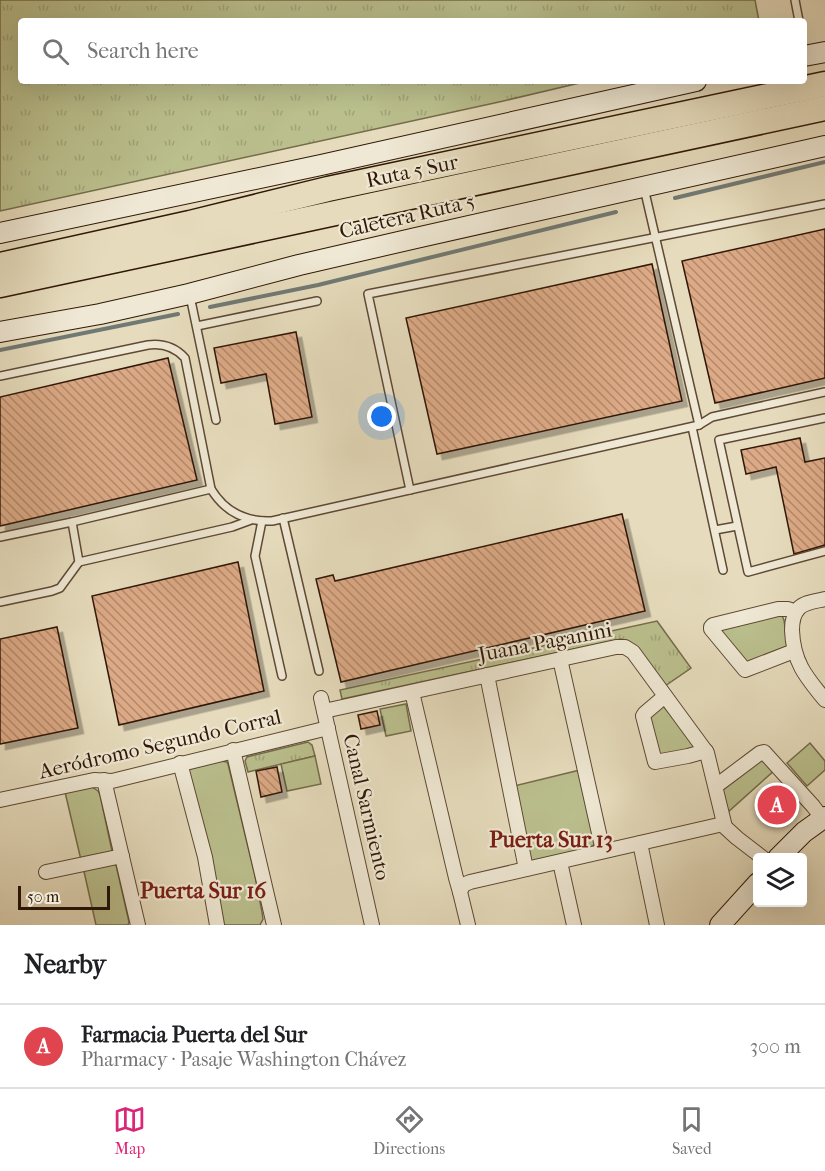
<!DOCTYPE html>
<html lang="en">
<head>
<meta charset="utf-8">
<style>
  :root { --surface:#fff; --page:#f2f2f2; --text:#202124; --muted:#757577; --line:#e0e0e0; --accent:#db2777 }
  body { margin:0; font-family:"IM FELL French Canon",serif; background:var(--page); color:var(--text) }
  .controls { position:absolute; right:18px; bottom:18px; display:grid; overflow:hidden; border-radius:6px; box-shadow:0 6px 24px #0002 }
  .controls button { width:54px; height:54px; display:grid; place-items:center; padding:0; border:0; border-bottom:2px solid var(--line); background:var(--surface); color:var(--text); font:30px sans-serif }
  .scale { position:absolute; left:18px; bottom:15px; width:92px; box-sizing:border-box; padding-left:6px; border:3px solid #301807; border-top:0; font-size:16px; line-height:21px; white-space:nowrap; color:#301807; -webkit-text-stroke:4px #efe8d4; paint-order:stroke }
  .you { position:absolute; left:382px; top:417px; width:21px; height:21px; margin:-15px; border:4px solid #fff; border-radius:50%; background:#1a73e8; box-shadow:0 0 0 9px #1a73e833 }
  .badge { display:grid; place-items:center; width:39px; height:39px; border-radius:50%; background:var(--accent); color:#fff; font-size:20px; font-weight:700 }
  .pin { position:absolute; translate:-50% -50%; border:3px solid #fff; box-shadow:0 2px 6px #0006 }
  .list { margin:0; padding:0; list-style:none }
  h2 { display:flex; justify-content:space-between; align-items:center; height:78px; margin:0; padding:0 24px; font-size:26px }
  h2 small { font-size:20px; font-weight:400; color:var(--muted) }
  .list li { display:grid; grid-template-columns:39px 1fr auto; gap:18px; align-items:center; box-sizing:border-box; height:84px; padding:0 24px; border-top:2px solid var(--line) }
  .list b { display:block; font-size:22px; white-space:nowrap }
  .list p { margin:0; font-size:20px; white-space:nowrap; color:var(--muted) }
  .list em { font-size:20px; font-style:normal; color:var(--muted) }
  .icon { flex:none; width:33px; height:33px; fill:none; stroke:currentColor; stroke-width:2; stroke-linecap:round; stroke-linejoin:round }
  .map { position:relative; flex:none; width:825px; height:925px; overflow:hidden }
  .search { position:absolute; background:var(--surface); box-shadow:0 6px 24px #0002; left:18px; right:18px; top:18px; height:66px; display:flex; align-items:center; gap:15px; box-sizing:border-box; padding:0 21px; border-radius:6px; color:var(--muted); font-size:22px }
  .sheet { height:162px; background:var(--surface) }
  nav { display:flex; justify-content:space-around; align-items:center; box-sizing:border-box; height:84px; border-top:2px solid var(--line); background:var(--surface); font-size:16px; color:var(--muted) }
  nav a { display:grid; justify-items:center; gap:3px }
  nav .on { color:var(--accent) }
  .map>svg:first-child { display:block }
  .grass { fill:url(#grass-tufts); stroke:#756c4a; stroke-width:1.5 }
  .park { fill:#babf8d; stroke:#756c4a; stroke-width:1.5 }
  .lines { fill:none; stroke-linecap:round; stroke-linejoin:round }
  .stream { stroke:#717974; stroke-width:4 }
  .building { fill:url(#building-back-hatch); stroke:#301807; stroke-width:1.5; filter:url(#shadow) }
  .lane-casing { stroke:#5e4934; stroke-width:10 }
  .street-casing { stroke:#5e4934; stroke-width:16 }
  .secondary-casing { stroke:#301807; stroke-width:22 }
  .highway-casing { stroke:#301807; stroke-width:27 }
  .lane { stroke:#efe8d4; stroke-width:7 }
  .street { stroke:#efe8d4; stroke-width:14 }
  .secondary { stroke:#efe8d4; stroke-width:20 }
  .highway { stroke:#e6dcbd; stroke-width:24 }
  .labels { text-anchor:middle; stroke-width:4.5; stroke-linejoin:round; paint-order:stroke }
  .street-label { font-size:21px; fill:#301807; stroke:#efe8d4 }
  .neighbourhood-label { font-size:22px; font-weight:bold; fill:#7a1f14; stroke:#efe8d4 }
</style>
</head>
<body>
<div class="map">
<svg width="825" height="925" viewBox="0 0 825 925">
  <defs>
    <pattern id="grass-tufts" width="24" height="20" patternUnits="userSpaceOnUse" patternTransform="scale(1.5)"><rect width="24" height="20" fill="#babf8d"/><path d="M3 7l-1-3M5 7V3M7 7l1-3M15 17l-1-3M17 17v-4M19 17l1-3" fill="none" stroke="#a0a378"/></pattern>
    <pattern id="building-back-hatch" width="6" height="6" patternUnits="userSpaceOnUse" patternTransform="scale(1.5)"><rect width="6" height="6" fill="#dcaa86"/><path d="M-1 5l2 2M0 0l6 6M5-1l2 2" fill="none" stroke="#b3896c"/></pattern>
    <filter id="shadow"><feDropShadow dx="5.5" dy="5.5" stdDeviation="0" flood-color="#0004"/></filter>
  </defs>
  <rect width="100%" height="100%" fill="#e6dcbd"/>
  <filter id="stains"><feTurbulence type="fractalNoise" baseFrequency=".00333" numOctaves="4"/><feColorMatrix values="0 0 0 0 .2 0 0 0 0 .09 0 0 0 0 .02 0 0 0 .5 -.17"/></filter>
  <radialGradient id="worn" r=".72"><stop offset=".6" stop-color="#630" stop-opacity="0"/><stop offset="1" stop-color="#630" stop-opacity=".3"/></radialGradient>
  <g class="grass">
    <polygon points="0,0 755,0 759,21 21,21 21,81 588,81 499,102 0,211"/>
    <path d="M657,621L691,668L665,686C654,671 640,643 621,639L342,699L340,690Z"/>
    <polygon points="308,742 312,745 315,756 248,772 245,761 247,757"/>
  </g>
  <g class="park">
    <polygon points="781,614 784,620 788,649 747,667 719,629"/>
    <polygon points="406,704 411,731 386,736 380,709"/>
    <polygon points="661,706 664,707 695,745 694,748 660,758 647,717"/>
    <polygon points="810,743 825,761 825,770 807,786 787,763"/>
    <polygon points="315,756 321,784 287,791 281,764"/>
    <polygon points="761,757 776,769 728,812 722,788"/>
    <polygon points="221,761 227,762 228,764 255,876 262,912 263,919 260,925 221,925 186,770"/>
    <polygon points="580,770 595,844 589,848 532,861 530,860 514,786"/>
    <polygon points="92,787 98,791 100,795 112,851 110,853 81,860 65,792"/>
    <polygon points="111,862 116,865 129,922 128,925 96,925 83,867"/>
  </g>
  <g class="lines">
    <g class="stream">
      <polyline points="675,198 825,162"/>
      <polyline points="210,307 318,285 616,212"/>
      <polyline points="0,350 178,314"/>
    </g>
  </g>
  <g class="building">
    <polygon points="825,229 825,378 715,403 682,261"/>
    <polygon points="652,264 682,401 437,454 406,318"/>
    <polygon points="296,332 312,417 275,424 266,374 221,383 214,348"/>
    <polygon points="168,358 197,480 0,526 0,397"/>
    <polygon points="800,438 805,462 825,458 825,545 794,554 776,467 746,474 741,450"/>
    <polygon points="622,514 645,611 341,682 316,579 333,575 335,581"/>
    <polygon points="238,562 264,691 119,725 92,596"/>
    <polygon points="57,627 78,728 0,744 0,639"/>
    <polygon points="377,711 380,725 361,729 358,715"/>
    <polygon points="277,767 282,792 261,797 256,771"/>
    <polygon points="778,791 791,805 776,818 764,805"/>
  </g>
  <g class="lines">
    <defs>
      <g id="lane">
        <polyline points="795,0 799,21"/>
        <polyline points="644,188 699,425"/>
        <polyline points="190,296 216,420"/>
        <polyline points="197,326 317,301"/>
        <path d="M0,376L148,345C163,343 175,347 185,358L211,489"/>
        <polyline points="825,418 719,440 748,572 825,551"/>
        <polyline points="692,427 723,570"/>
        <polyline points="410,490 368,294 825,204"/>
        <polyline points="283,518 319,671"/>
        <polyline points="262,521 255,556 282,676"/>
        <polyline points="715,530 737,526"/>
        <path d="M0,537L72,522L211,489C225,512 246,522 272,521L699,425L712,417L825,392"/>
        <polyline points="79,562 232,527 251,520"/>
        <polyline points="0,602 52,591 60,588 79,562 72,522"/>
      </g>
      <g id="street">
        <path d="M825,599C817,601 805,602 799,608C793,614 792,622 792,630C793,661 805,676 825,700"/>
        <polyline points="794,651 745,670 711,629 711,627 713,625 778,609 788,609 796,612"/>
        <polyline points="560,659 603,851"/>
        <polyline points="487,675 526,869"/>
        <polyline points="412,692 456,878 460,892"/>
        <polyline points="665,696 645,713 643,716 655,762 688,756 706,751"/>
        <polyline points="321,698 372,925"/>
        <polyline points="324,711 616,647 625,647 633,652 707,753 725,827 737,838 763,858"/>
        <polyline points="233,750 274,925"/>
        <polyline points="180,763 205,857 217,925"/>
        <polyline points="104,780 138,925"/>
        <polyline points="716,786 760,753 764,752 813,806 825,822"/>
        <polyline points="0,800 94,780 112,781 328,728"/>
        <polyline points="640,843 657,925"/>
        <polyline points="560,862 574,925"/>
        <polyline points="46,872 122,856"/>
        <polyline points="468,925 460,892 463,885 470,882 723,824"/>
      </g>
      <g id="secondary">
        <polyline points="804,56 825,52"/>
        <polyline points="0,233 321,165 696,81"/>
        <polyline points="0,332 100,314 189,294 299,265 416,238 825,146"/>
        <polyline points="778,858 804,832 825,817"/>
        <polyline points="720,925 758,883"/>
      </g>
      <g id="highway">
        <polyline points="0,265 190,223 328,189 825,84"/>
        <polyline points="0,285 825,108"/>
      </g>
    </defs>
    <use href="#lane" class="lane-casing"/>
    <use href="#street" class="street-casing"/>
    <use href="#secondary" class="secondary-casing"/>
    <use href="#highway" class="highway-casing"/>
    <use href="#lane" class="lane"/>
    <use href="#street" class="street"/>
    <use href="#secondary" class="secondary"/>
    <use href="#highway" class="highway"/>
  </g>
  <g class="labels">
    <g class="street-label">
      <text transform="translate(412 171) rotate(-12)" y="7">Ruta 5 Sur</text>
      <text transform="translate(407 216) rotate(-13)" y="7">Caletera Ruta 5</text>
      <text transform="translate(545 642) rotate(-11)" y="7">Juana Paganini</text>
      <text transform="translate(160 744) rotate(-13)" y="7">Aeródromo Segundo Corral</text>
      <text transform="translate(367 807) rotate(77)" y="7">Canal Sarmiento</text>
    </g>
    <g class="neighbourhood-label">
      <text x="551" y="847">Puerta Sur 13</text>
      <text x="203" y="898">Puerta Sur 16</text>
    </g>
  </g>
  <rect width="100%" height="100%" filter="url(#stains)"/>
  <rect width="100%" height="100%" fill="url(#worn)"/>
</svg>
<div class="controls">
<button><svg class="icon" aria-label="layers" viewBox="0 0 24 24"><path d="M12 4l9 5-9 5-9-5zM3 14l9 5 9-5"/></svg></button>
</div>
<div class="scale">50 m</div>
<div class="you"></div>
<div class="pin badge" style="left:777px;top:805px;background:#e0444e">A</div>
<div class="search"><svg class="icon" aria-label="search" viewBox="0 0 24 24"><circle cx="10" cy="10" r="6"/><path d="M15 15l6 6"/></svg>Search here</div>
</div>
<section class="sheet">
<h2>Nearby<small></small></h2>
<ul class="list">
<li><span class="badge" style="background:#e0444e">A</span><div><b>Farmacia Puerta del Sur</b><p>Pharmacy · Pasaje Washington Chávez</p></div><em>300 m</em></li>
</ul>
</section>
<nav>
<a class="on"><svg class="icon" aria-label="map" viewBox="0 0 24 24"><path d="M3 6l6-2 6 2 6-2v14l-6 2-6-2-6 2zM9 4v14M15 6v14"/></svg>Map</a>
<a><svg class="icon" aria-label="directions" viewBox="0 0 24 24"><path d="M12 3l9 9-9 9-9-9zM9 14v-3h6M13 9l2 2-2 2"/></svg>Directions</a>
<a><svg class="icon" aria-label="saved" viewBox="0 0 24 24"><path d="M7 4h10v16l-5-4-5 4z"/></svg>Saved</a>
</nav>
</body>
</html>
